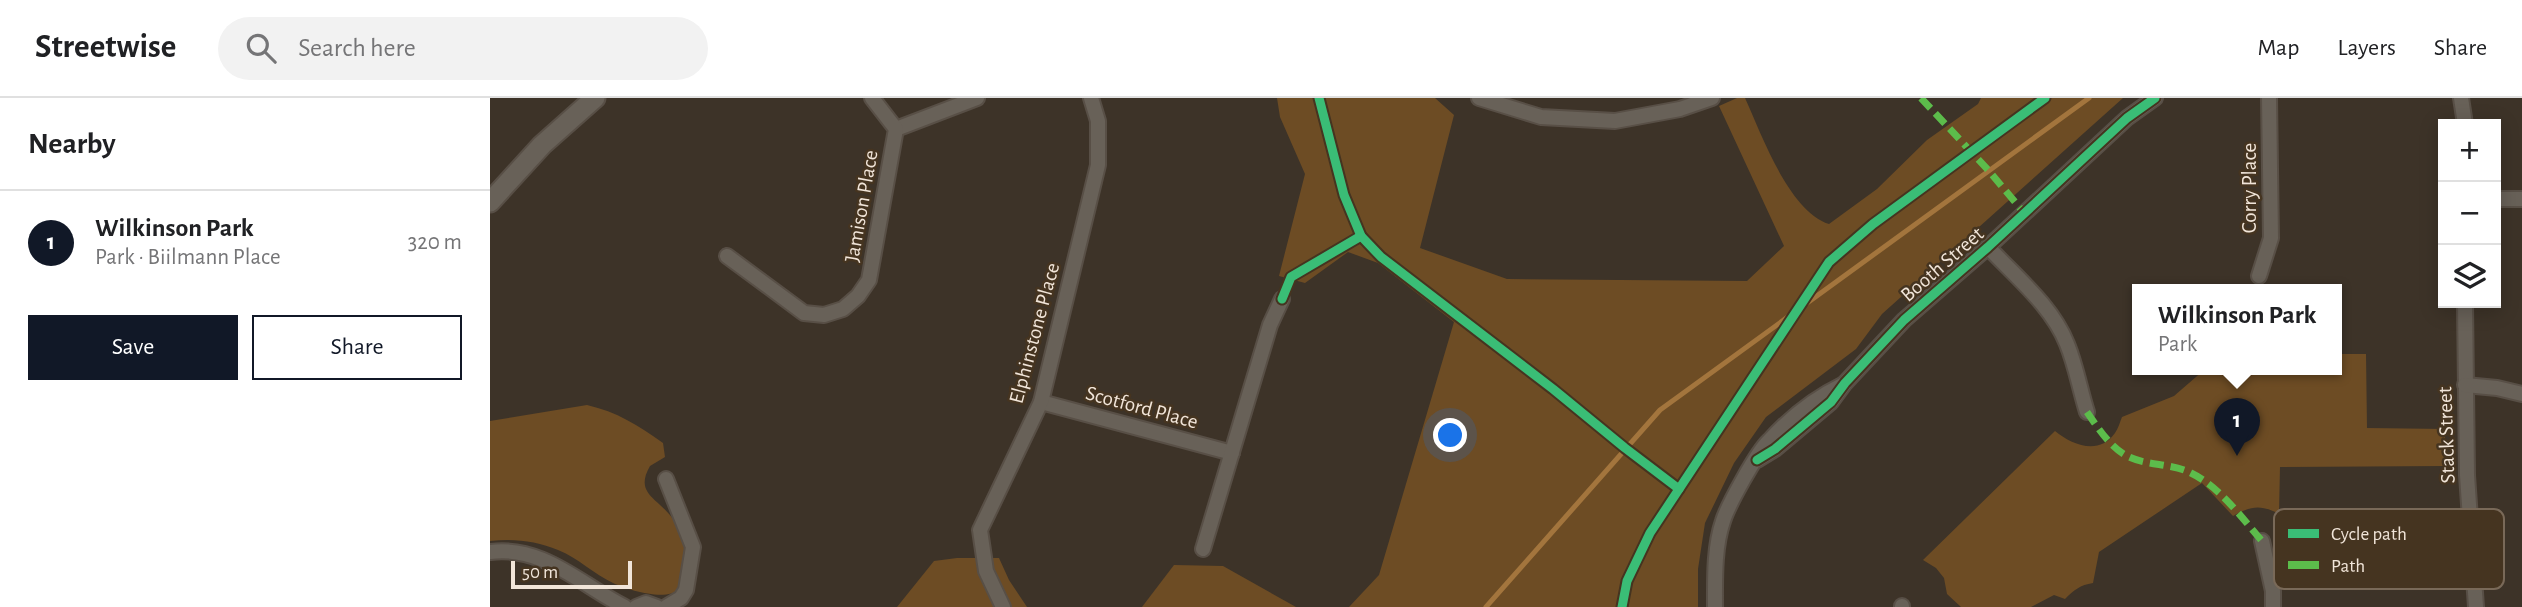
<!DOCTYPE html>
<html lang="en">
<head>
<meta charset="utf-8">
<style>
  :root { --surface:#fff; --page:#f2f2f2; --text:#202124; --muted:#757577; --line:#e0e0e0; --accent:#111827 }
  body { margin:0; font-family:"Alegreya Sans",sans-serif; background:var(--page); color:var(--text) }
  .controls { position:absolute; right:21px; top:21px; display:grid; overflow:hidden; border-radius:0px; box-shadow:0 4px 18px #0003 }
  .controls button { width:63px; height:63px; display:grid; place-items:center; padding:0; border:0; border-bottom:2px solid var(--line); background:var(--surface); color:var(--text); font:35px sans-serif }
  .scale { position:absolute; left:21px; bottom:18px; width:121px; box-sizing:border-box; padding-left:7px; border:4px solid #f1e5d9; border-top:0; font-size:19px; line-height:24px; white-space:nowrap; color:#f1e5d9; -webkit-text-stroke:5px #453420; paint-order:stroke }
  .you { position:absolute; left:961px; top:338px; width:24px; height:24px; margin:-18px; border:5px solid #fff; border-radius:50%; background:#1a73e8; box-shadow:0 0 0 10px #1a73e833 }
  .badge { display:grid; place-items:center; width:46px; height:46px; border-radius:50%; background:var(--accent); color:#fff; font-size:23px; font-weight:700 }
  .pin { position:absolute; translate:-50% -58px; filter:drop-shadow(0 2px 4px #0008) }
  .pin::after { content:''; position:absolute; top:37px; width:24px; height:21px; background:inherit; clip-path:polygon(0 0,100% 0,50% 100%) }
  .popup { position:absolute; left:1642px; top:186px; width:210px; height:91px; box-sizing:border-box; display:grid; place-content:center; border-radius:0px; background:var(--surface); filter:drop-shadow(0 2px 5px #0005); font-size:23px; white-space:nowrap; color:var(--muted) }
  .popup b { font-size:26px; color:var(--text) }
  .popup::after { content:''; position:absolute; left:50%; top:100%; margin-left:-14px; border:14px solid transparent; border-top-color:var(--surface) }
  .list { margin:0; padding:0; list-style:none }
  h2 { display:flex; justify-content:space-between; align-items:center; height:91px; margin:0; padding:0 28px; font-size:30px }
  h2 small { font-size:23px; font-weight:400; color:var(--muted) }
  .list li { display:grid; grid-template-columns:46px 1fr auto; gap:21px; align-items:center; box-sizing:border-box; height:105px; padding:0 28px; border-top:2px solid var(--line) }
  .list b { display:block; font-size:26px; white-space:nowrap }
  .list p { margin:0; font-size:23px; white-space:nowrap; color:var(--muted) }
  .list em { font-size:23px; font-style:normal; color:var(--muted) }
  .actions { display:flex; gap:14px; padding:21px 28px }
  .actions a { flex:1; padding:16px 0; border:2px solid var(--accent); border-radius:0px; text-align:center; font-size:24px; color:var(--accent) }
  .actions .main { background:var(--accent); color:#fff }
  .icon { flex:none; width:38px; height:38px; fill:none; stroke:currentColor; stroke-width:2; stroke-linecap:round; stroke-linejoin:round }
  .map { position:relative; flex:none; width:2032px; height:509px; overflow:hidden }
  header { display:flex; align-items:center; gap:42px; box-sizing:border-box; height:98px; padding:0 35px; background:var(--surface); border-bottom:2px solid var(--line) }
  header strong { font-size:33px }
  nav { display:flex; gap:38px; margin-inline-start:auto; font-size:24px }
  .search { width:490px; height:63px; background:var(--page); display:flex; align-items:center; gap:18px; box-sizing:border-box; padding:0 24px; border-radius:38px; color:var(--muted); font-size:26px }
  main { display:flex }
  aside { flex:1; background:var(--surface) }
  .map>svg:first-child { display:block }
  .green { fill:#6d4c24 }
  .lines { fill:none; stroke-linecap:round; stroke-linejoin:round }
  .stream { stroke:#a3753d; stroke-width:5 }
  .street-casing { stroke:#584f46; stroke-width:18 }
  .secondary-casing { stroke:#584f46; stroke-width:23 }
  .street { stroke:#686158; stroke-width:14 }
  .secondary { stroke:#686158; stroke-width:19 }
  .quiet { stroke:#5cbc4b; stroke-width:7; stroke-dasharray:14 7; stroke-linecap:butt }
  .cycleway-casing { stroke:#453420; stroke-width:13 }
  .cycleway { stroke:#3abd76; stroke-width:9 }
  .labels { text-anchor:middle; stroke-width:5; stroke-linejoin:round; paint-order:stroke }
  .street-label { font-size:21px; fill:#f1e5d9; stroke:#453420 }
  .key { fill:#453420; stroke:#796958; stroke-width:2 }
  .key-label { font-size:19px; fill:#f1e5d9 }
</style>
</head>
<body>
<header>
<strong>Streetwise</strong>
<div class="search"><svg class="icon" aria-label="search" viewBox="0 0 24 24"><circle cx="10" cy="10" r="6"/><path d="M15 15l6 6"/></svg>Search here</div>
<nav><a>Map</a><a>Layers</a><a>Share</a></nav>
</header>
<main>
<aside>
<h2>Nearby<small></small></h2>
<ul class="list">
<li><span class="badge">1</span><div><b>Wilkinson Park</b><p>Park · Biilmann Place</p></div><em>320 m</em></li>
</ul>
<div class="actions"><a class="main">Save</a><a>Share</a></div>
</aside>
<div class="map">
<svg width="2032" height="509" viewBox="0 0 2032 509">
  <rect width="100%" height="100%" fill="#3d3328"/>
  <g class="green">
    <path d="M787,0H945L964,17L930,150L1017,181L1257,183L1294,148L1229,8L1247,0H1255C1272,37 1298,112 1339,126L1387,91L1437,42L1488,6L1491,0H1633L1392,216L1366,251L1276,319L1244,365L1215,425L1208,471V509H859L889,477L964,224L888,165L858,154L815,185L789,178L815,76L790,19Z"/>
    <path d="M1847,256H1876L1877,330L1955,331V368L1790,369L1789,416C1771,406 1760,408 1743,418L1712,385L1609,454L1603,485C1590,487 1584,492 1575,501L1564,497L1541,509H1471L1457,496L1454,480L1446,470L1433,462L1565,333C1582,347 1609,358 1625,335C1628,331 1630,324 1632,319L1684,298L1714,272H1847Z"/>
    <path d="M97,307C127,314 148,327 173,345L175,359L160,368C145,394 165,399 179,416C189,427 198,450 197,466C196,475 196,484 189,491C177,504 138,492 123,485C104,476 88,460 68,452C47,443 23,440 0,443V323Z"/>
    <polygon points="467,460 509,460 519,482 537,509 407,509 444,463"/>
    <polygon points="684,467 733,468 806,509 652,509"/>
  </g>
  <g class="lines">
    <polyline class="stream" points="996,509 1170,312 1599,0"/>
    <defs>
      <g id="street">
        <polyline points="989,0 1051,19 1125,23 1190,11 1222,0"/>
        <polyline points="1971,0 1975,26"/>
        <polyline points="406,31 487,0"/>
        <polyline points="2006,101 2032,101"/>
        <path d="M1498,149C1526,179 1562,208 1577,246C1586,268 1590,292 1597,314"/>
        <polyline points="237,158 314,215 334,217 353,211 368,198 379,182 406,31 382,0"/>
        <polyline points="1769,178 1781,140 1779,0"/>
        <polyline points="1975,205 1977,377 1986,509"/>
        <polyline points="1975,287 2007,290 2032,296"/>
        <polyline points="551,304 742,355"/>
        <polyline points="1267,362 1285,351 1341,304 1355,285 1414,222 1498,149 1637,20 1665,0"/>
        <polyline points="1772,443 1783,493 1783,509"/>
        <polyline points="713,451 780,227 792,201"/>
        <path d="M0,454C53,447 91,487 135,509"/>
        <polyline points="146,509 156,505 167,509"/>
        <polyline points="176,509 191,500 196,492 203,449 176,381"/>
        <polyline points="513,509 496,473 490,432 551,304 608,67 608,23 601,0"/>
        <path d="M1225,509C1225,481 1224,449 1233,423C1238,407 1267,354 1279,343C1299,321 1325,300 1352,287"/>
        <polyline points="1412,509 1412,508"/>
      </g>
      <polyline id="secondary" points="0,104 52,47 105,0"/>
    </defs>
    <use href="#street" class="street-casing"/>
    <use href="#secondary" class="secondary-casing"/>
    <use href="#street" class="street"/>
    <use href="#secondary" class="secondary"/>
    <g class="quiet">
      <polyline points="1431,0 1499,73 1535,116"/>
      <path d="M1597,314C1608,330 1620,349 1637,358C1657,368 1681,365 1701,375C1730,389 1751,419 1772,443"/>
    </g>
    <defs>
      <g id="cycleway">
        <polyline points="829,0 854,97 871,138 891,159 1063,291 1135,350 1189,391"/>
        <polyline points="792,201 801,179 871,138"/>
        <polyline points="1267,362 1285,351 1341,304 1355,285 1414,222 1498,149 1637,20 1665,0"/>
        <polyline points="1132,509 1137,483 1160,435 1339,164 1383,126 1555,0"/>
      </g>
    </defs>
    <use href="#cycleway" class="cycleway-casing"/>
    <use href="#cycleway" class="cycleway"/>
  </g>
  <g class="labels">
    <g class="street-label">
      <text transform="translate(1759 90) rotate(-90)" y="7">Corry Place</text>
      <text transform="translate(371 108) rotate(-80)" y="7">Jamison Place</text>
      <text transform="translate(1452 166) rotate(-41)" y="7">Booth Street</text>
      <text transform="translate(544 235) rotate(-75)" y="7">Elphinstone Place</text>
      <text transform="translate(652 309) rotate(15)" y="7">Scotford Place</text>
      <text transform="translate(1956 337) rotate(-92)" y="7">Stack Street</text>
    </g>
  </g>
  <rect x="1784" y="411" width="230" height="80" rx="10" class="key"/>
  <rect x="1798" y="431" width="31" height="9" fill="#3abd76"/>
  <rect x="1798" y="463" width="31" height="8" fill="#5cbc4b"/>
  <g class="key-label">
    <text x="1841" y="442">Cycle path</text>
    <text x="1841" y="474">Path</text>
  </g>
</svg>
<div class="controls">
<button>+</button>
<button>−</button>
<button><svg class="icon" aria-label="layers" viewBox="0 0 24 24"><path d="M12 4l9 5-9 5-9-5zM3 14l9 5 9-5"/></svg></button>
</div>
<div class="scale">50 m</div>
<div class="you"></div>
<div class="pin badge" style="left:1747px;top:358px">1</div>
<div class="popup"><b>Wilkinson Park</b>Park</div>
</div>
</main>
</body>
</html>
